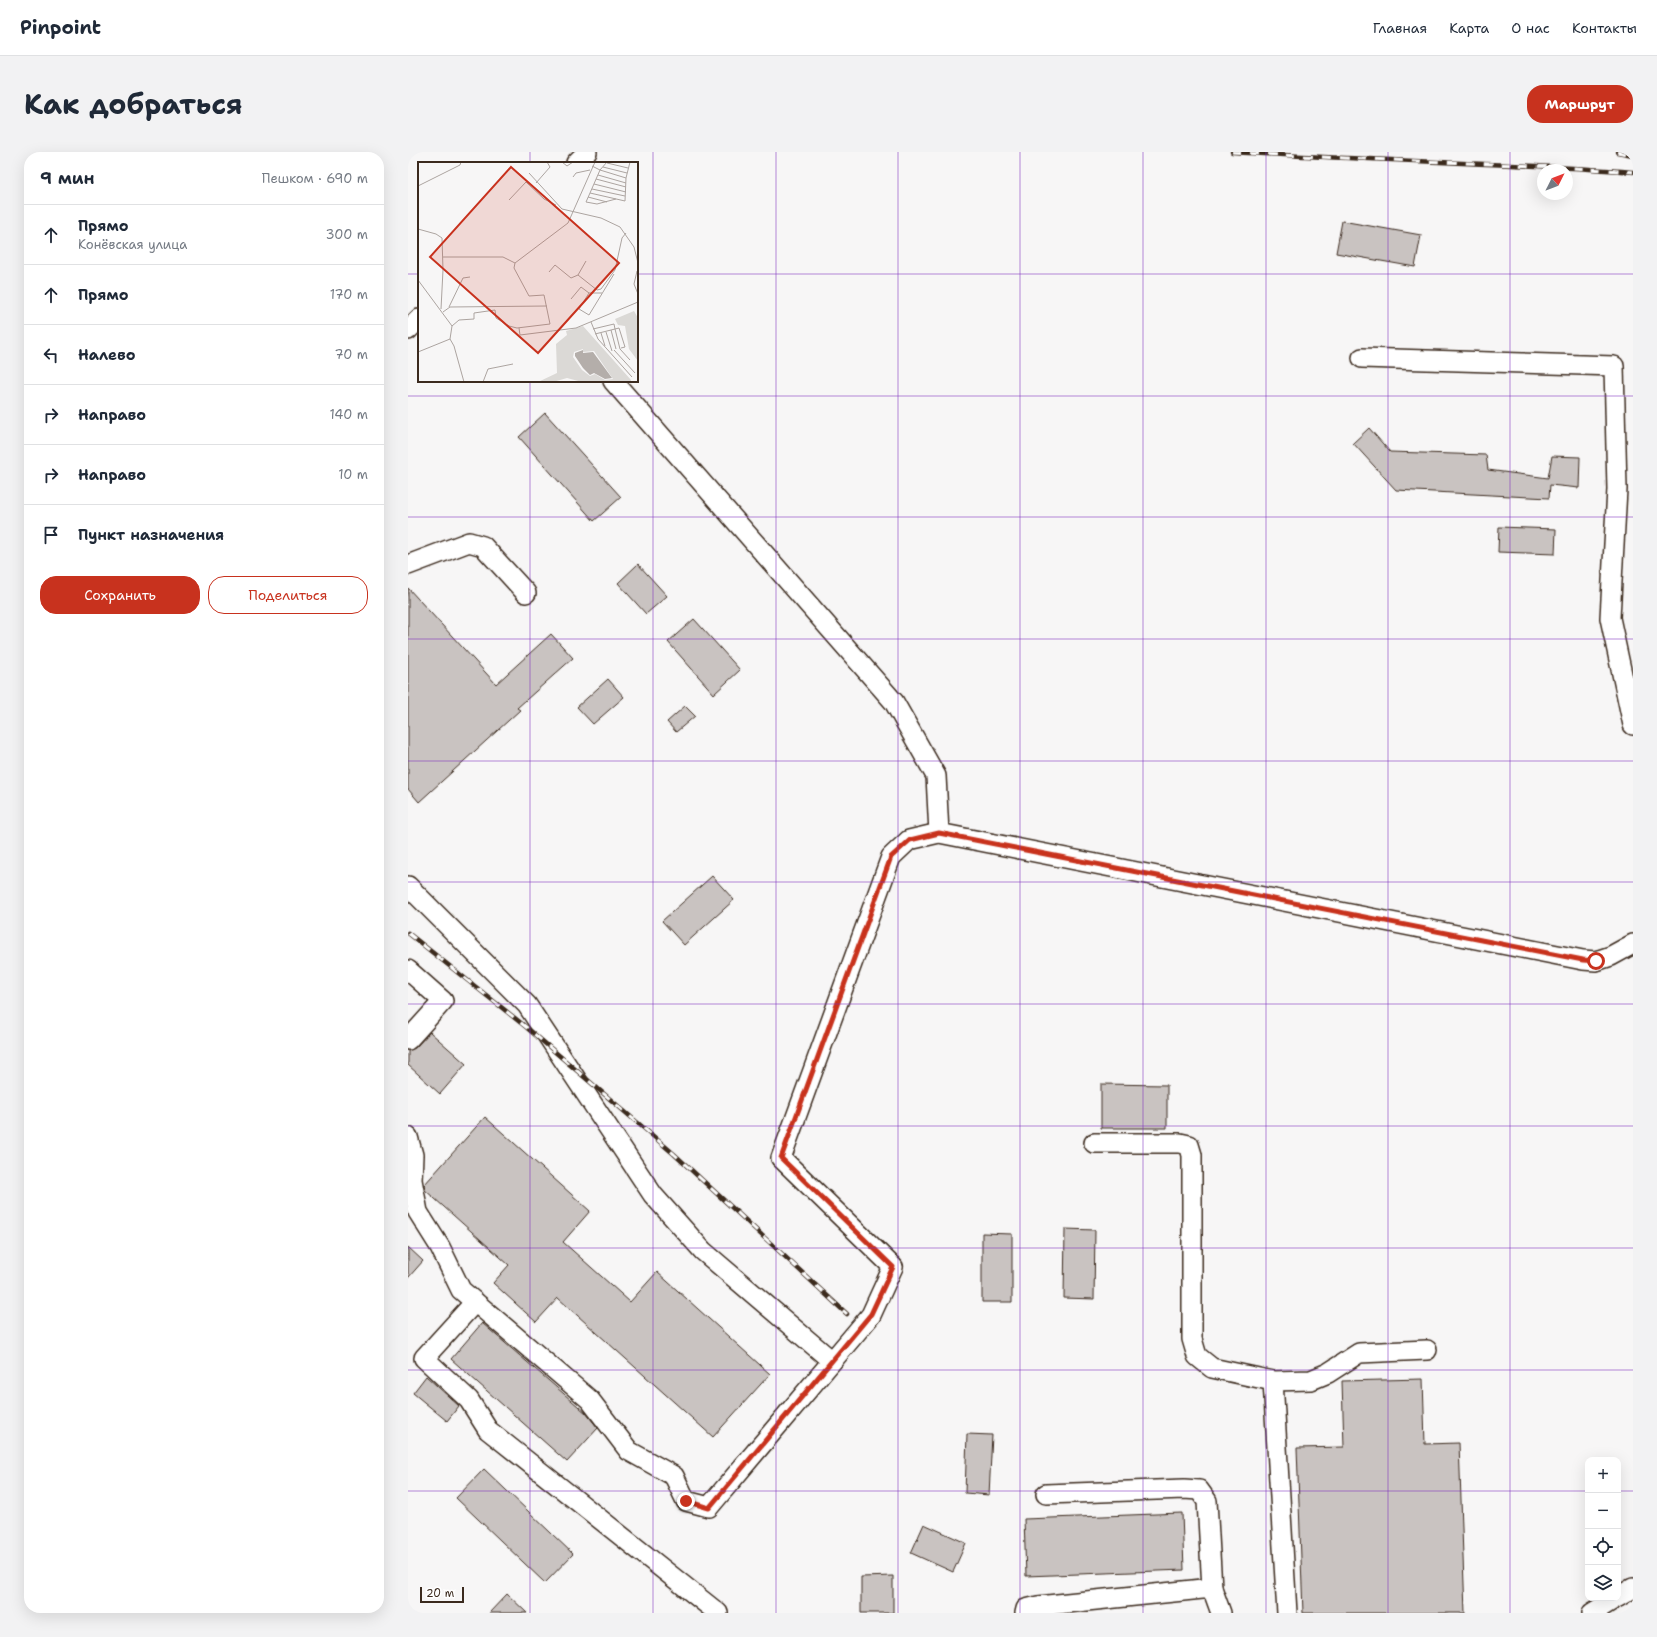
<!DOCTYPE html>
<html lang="ru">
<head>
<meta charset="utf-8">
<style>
  :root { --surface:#fff; --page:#f2f2f3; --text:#1f2937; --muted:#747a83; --line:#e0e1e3; --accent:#c8321e }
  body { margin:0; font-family:"Shantell Sans",sans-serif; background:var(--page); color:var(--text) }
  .controls { position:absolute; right:12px; bottom:12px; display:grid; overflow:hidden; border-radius:8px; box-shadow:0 4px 16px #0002 }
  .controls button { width:36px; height:36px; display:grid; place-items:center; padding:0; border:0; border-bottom:1px solid var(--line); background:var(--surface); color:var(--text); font:20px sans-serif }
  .compass { position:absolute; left:1129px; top:12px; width:36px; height:36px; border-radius:50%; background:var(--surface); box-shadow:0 4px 16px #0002; rotate:48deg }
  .scale { position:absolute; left:12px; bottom:10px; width:44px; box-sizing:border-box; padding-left:4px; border:2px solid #3b2a1e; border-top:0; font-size:11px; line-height:14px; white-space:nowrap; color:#3b2a1e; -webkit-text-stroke:3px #fff; paint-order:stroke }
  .stop { position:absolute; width:12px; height:12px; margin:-9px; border:3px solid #c8321e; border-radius:50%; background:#fff }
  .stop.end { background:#c8321e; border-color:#fff; box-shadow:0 1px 4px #0008 }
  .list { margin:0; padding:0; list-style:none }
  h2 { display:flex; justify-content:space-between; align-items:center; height:52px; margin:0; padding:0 16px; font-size:17px }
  h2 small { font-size:13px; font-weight:400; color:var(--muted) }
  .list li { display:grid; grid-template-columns:26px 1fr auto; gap:12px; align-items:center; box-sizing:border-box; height:60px; padding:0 16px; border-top:1px solid var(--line) }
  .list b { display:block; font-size:15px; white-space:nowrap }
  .list p { margin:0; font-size:13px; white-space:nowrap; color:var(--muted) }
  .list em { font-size:13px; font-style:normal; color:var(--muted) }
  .actions { display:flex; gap:8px; padding:12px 16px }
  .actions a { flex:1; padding:9px 0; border:1px solid var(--accent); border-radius:16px; text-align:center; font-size:14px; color:var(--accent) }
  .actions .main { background:var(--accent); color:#fff }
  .icon { flex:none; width:22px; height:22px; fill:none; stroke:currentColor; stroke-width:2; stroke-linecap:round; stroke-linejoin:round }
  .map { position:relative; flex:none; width:1225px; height:1461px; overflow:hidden; border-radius:16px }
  header { display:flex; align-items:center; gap:24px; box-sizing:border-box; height:56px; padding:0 20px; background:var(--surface); border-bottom:1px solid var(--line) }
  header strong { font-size:19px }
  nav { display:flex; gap:22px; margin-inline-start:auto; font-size:14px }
  .intro { display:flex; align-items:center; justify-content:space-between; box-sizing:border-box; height:96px; padding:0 24px }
  h1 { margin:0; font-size:28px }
  .button { padding:10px 18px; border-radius:16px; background:var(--accent); color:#fff; font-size:14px; font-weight:700 }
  main { display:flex; gap:24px; padding:0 24px }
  aside { flex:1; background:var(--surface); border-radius:16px; box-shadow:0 4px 16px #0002 }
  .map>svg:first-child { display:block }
  .building { fill:#c9c3c1; stroke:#3b2a1e }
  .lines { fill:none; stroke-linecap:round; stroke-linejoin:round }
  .minor-casing { stroke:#3b2a1e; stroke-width:22 }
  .minor { stroke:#fff; stroke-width:19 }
  .rail-casing { stroke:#3b2a1e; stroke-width:4.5 }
  .rail { stroke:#fff; stroke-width:3; stroke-dasharray:9; stroke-linecap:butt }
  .route { stroke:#c8321e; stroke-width:5 }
  .grid { fill:none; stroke:#7b2cbf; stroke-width:1; stroke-opacity:0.55 }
  .inset-road { fill:none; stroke:#aca4a0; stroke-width:1 }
  .view { fill:#c8321e; fill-opacity:0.15; stroke:#c8321e; stroke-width:2 }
  .inset-edge { fill:none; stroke:#3b2a1e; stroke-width:2 }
</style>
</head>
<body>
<header>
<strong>Pinpoint</strong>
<nav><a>Главная</a><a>Карта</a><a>О нас</a><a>Контакты</a></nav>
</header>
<div class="intro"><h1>Как добраться</h1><a class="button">Маршрут</a></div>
<main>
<aside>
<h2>9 мин<small>Пешком · 690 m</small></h2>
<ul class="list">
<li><svg class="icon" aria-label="ahead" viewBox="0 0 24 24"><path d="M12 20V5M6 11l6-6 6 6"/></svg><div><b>Прямо</b><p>Конёвская улица</p></div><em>300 m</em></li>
<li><svg class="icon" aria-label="ahead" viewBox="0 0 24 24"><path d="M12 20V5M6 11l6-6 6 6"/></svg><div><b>Прямо</b></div><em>170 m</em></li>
<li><svg class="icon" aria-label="left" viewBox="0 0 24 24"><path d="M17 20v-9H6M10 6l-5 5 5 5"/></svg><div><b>Налево</b></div><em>70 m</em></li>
<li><svg class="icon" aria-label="right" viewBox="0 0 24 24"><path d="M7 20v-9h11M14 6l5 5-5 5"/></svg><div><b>Направо</b></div><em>140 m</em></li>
<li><svg class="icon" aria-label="right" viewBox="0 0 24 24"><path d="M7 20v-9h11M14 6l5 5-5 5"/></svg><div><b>Направо</b></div><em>10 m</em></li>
<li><svg class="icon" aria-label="arrive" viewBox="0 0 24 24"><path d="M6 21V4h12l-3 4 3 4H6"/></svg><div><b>Пункт назначения</b></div></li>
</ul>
<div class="actions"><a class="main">Сохранить</a><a>Поделиться</a></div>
</aside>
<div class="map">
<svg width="1225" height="1461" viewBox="0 0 1225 1461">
  <rect width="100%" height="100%" fill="#f7f6f6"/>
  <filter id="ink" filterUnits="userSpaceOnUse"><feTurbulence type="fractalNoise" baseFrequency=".025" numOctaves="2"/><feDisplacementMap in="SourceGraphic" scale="8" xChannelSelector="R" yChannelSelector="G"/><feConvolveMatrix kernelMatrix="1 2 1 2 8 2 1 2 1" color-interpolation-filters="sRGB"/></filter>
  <g filter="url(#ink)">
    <g class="building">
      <polygon points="934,69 1013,83 1007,115 928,101"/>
      <polygon points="137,261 213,345 186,369 111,285"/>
      <polygon points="961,276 982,300 1078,303 1080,318 1140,326 1144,304 1172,305 1171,336 1142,333 1141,346 988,338 945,291"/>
      <polygon points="1091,375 1148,377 1147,402 1090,400"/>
      <polygon points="230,412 259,444 238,462 210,431"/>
      <polygon points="0,436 88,532 143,482 165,506 109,556 112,558 11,650 0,637"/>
      <polygon points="286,467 332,518 306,542 260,490"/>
      <polygon points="200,527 216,545 185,572 169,555"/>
      <polygon points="277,554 287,564 268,580 259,570"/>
      <polygon points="304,724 326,748 276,793 254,769"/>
      <polygon points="22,880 58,912 32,942 0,913 0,899 8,895"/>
      <polygon points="693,932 759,933 759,976 693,976"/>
      <polygon points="77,965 182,1059 155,1090 222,1150 249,1120 362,1222 305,1285 150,1146 128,1170 85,1131 101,1113 17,1038 16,1033"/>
      <polygon points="657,1077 687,1078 686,1147 656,1146"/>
      <polygon points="574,1081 604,1082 604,1150 574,1150"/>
      <polygon points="0,1095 15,1109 0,1126"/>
      <polygon points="74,1171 178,1261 190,1276 159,1310 43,1207"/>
      <polygon points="18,1224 51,1254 39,1269 5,1241"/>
      <polygon points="1015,1227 1017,1292 1051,1291 1057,1461 895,1461 889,1296 936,1295 934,1229"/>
      <polygon points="559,1282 584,1283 581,1343 557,1341"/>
      <polygon points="76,1317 165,1402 137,1431 48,1346"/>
      <polygon points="774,1361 776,1418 618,1424 616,1367"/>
      <polygon points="516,1372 558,1391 545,1420 503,1401"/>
      <polygon points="485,1424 485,1461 453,1461 453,1425"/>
      <polygon points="99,1442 119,1461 81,1461"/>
    </g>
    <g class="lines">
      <defs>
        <g id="minor">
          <polyline points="168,11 179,0"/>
          <polyline points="0,178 11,167"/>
          <polyline points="954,206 1206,214 1209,337 1202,466 1225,573"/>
          <polyline points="205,229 486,550 528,624 531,681"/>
          <polyline points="0,413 61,390 75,394 118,441"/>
          <polyline points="0,734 119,853 245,1043 295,1099 424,1209"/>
          <polyline points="0,818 35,849 0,888"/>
          <polyline points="0,985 5,1003 4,1028 10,1060 32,1095 53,1138 182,1248 221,1299 266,1324 278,1349 301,1355 463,1163 485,1115 373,1006 483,705 501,688 531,681 1175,808 1188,809 1203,804 1225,792"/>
          <polyline points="686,991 772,991 781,993 784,1003 784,1187 789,1204 804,1216 865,1229"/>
          <polyline points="67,1150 16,1206 61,1248 80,1278 310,1461"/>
          <polyline points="638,1342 776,1337 791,1338 799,1349 804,1436"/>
          <polyline points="1210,1445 1225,1436"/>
          <polyline points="617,1461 618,1457 630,1454 804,1436 813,1461"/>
          <polyline points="879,1461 865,1229 903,1228 920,1221 951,1201 1019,1198"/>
          <polyline points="1184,1461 1208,1446"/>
        </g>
      </defs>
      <use href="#minor" class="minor-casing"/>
      <use href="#minor" class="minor"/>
      <defs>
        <g id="rail">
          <path d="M824,0C958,9 1092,10 1225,20"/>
          <polyline points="1209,0 1225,3"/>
          <polyline points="0,781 118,875 266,1002 439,1162"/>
        </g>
      </defs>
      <use href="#rail" class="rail-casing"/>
      <use href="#rail" class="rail"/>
    </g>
  </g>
  <g class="lines" filter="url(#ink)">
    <polyline class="route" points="278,1349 301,1356 463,1162 485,1115 373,1006 483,705 502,688 531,681 1175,808 1188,809"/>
  </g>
  <path class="grid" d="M122,0V11M245,0V1461M368,0V1461M490,0V1461M612,0V1461M735,0V1461M858,0V1461M980,0V1461M1102,0V1461M0,122H11M229,122H1225M122,229V1461M0,244H1225M0,365H1225M0,487H1225M0,609H1225M0,730H1225M0,852H1225M0,974H1225M0,1096H1225M0,1218H1225M0,1339H1180M1210,1339H1225"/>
  <g transform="translate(10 10)">
    <rect width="220" height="220" fill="#f7f6f6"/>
    <path d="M216,149L220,156V199L211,187L207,164L200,163L197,157ZM165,164L213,218V220H164L149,216L135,220H120L139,211L138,182L149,173L148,169ZM165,187V190L176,189L195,217L187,218L177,212L172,214L164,208L155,195L156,190Z" fill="#dbd9d6" fill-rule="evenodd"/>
    <path d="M165,188V191L175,190L194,216L187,217L176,211L172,213L165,206L157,194V191Z" fill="#b4aeaa"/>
    <path class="inset-road" d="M144,0L149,4L155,0M189,1L210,6M174,4L182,8L208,16L207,39L172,31L182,8L189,0M185,5L209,11M111,11L144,47L183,56L202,65L216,85L220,101M180,13L208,21M155,15L158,11L172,8M208,16L212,0M178,17L208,25M118,21L132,5L129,0M176,22L208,30M0,24L42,3L43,0M174,27L207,34M172,31L168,40L179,42L198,37M170,35L189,40M91,38L108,20L126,37L138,43M0,67L18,72L24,76L25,108L23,147M25,95H85L97,101M168,99L160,113L179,128L183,127L197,108L204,76L208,71M97,101L150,61L177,0M219,109L216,122L220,132M131,110L137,103L153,116L160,113M0,118L34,164L32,177M184,131H171L161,147L171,153L196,112M153,137L163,125L171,131M31,145L45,116L52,115M25,150L32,145L129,144M173,160L180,177L214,215M34,164L41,158L56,157V151L77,148L78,156L91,164L99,166L132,162L126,133L111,134L96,106L97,101M101,166L102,173L158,166L220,140M175,167L196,162L197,167L177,172M193,168L198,187M188,170L194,189M183,171L187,184M203,186L207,185L201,166L197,167L202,187L212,198M196,188L217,211M0,190L32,177L36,184L46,220M65,220L70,207L95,202"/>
    <path class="view" d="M93,5L201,101L120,191L12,95Z"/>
    <rect width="220" height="220" class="inset-edge"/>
  </g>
</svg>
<div class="controls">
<button>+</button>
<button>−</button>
<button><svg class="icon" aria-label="locate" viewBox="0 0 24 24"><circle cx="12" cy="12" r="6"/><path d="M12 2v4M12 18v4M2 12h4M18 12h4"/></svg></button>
<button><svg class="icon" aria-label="layers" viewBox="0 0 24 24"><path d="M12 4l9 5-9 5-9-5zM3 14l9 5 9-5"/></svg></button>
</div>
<svg class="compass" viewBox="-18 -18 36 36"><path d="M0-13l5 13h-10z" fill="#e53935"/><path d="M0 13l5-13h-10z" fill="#747a83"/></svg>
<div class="scale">20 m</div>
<div class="stop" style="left:1188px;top:809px"></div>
<div class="stop end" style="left:278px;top:1349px"></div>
</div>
</main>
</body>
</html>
